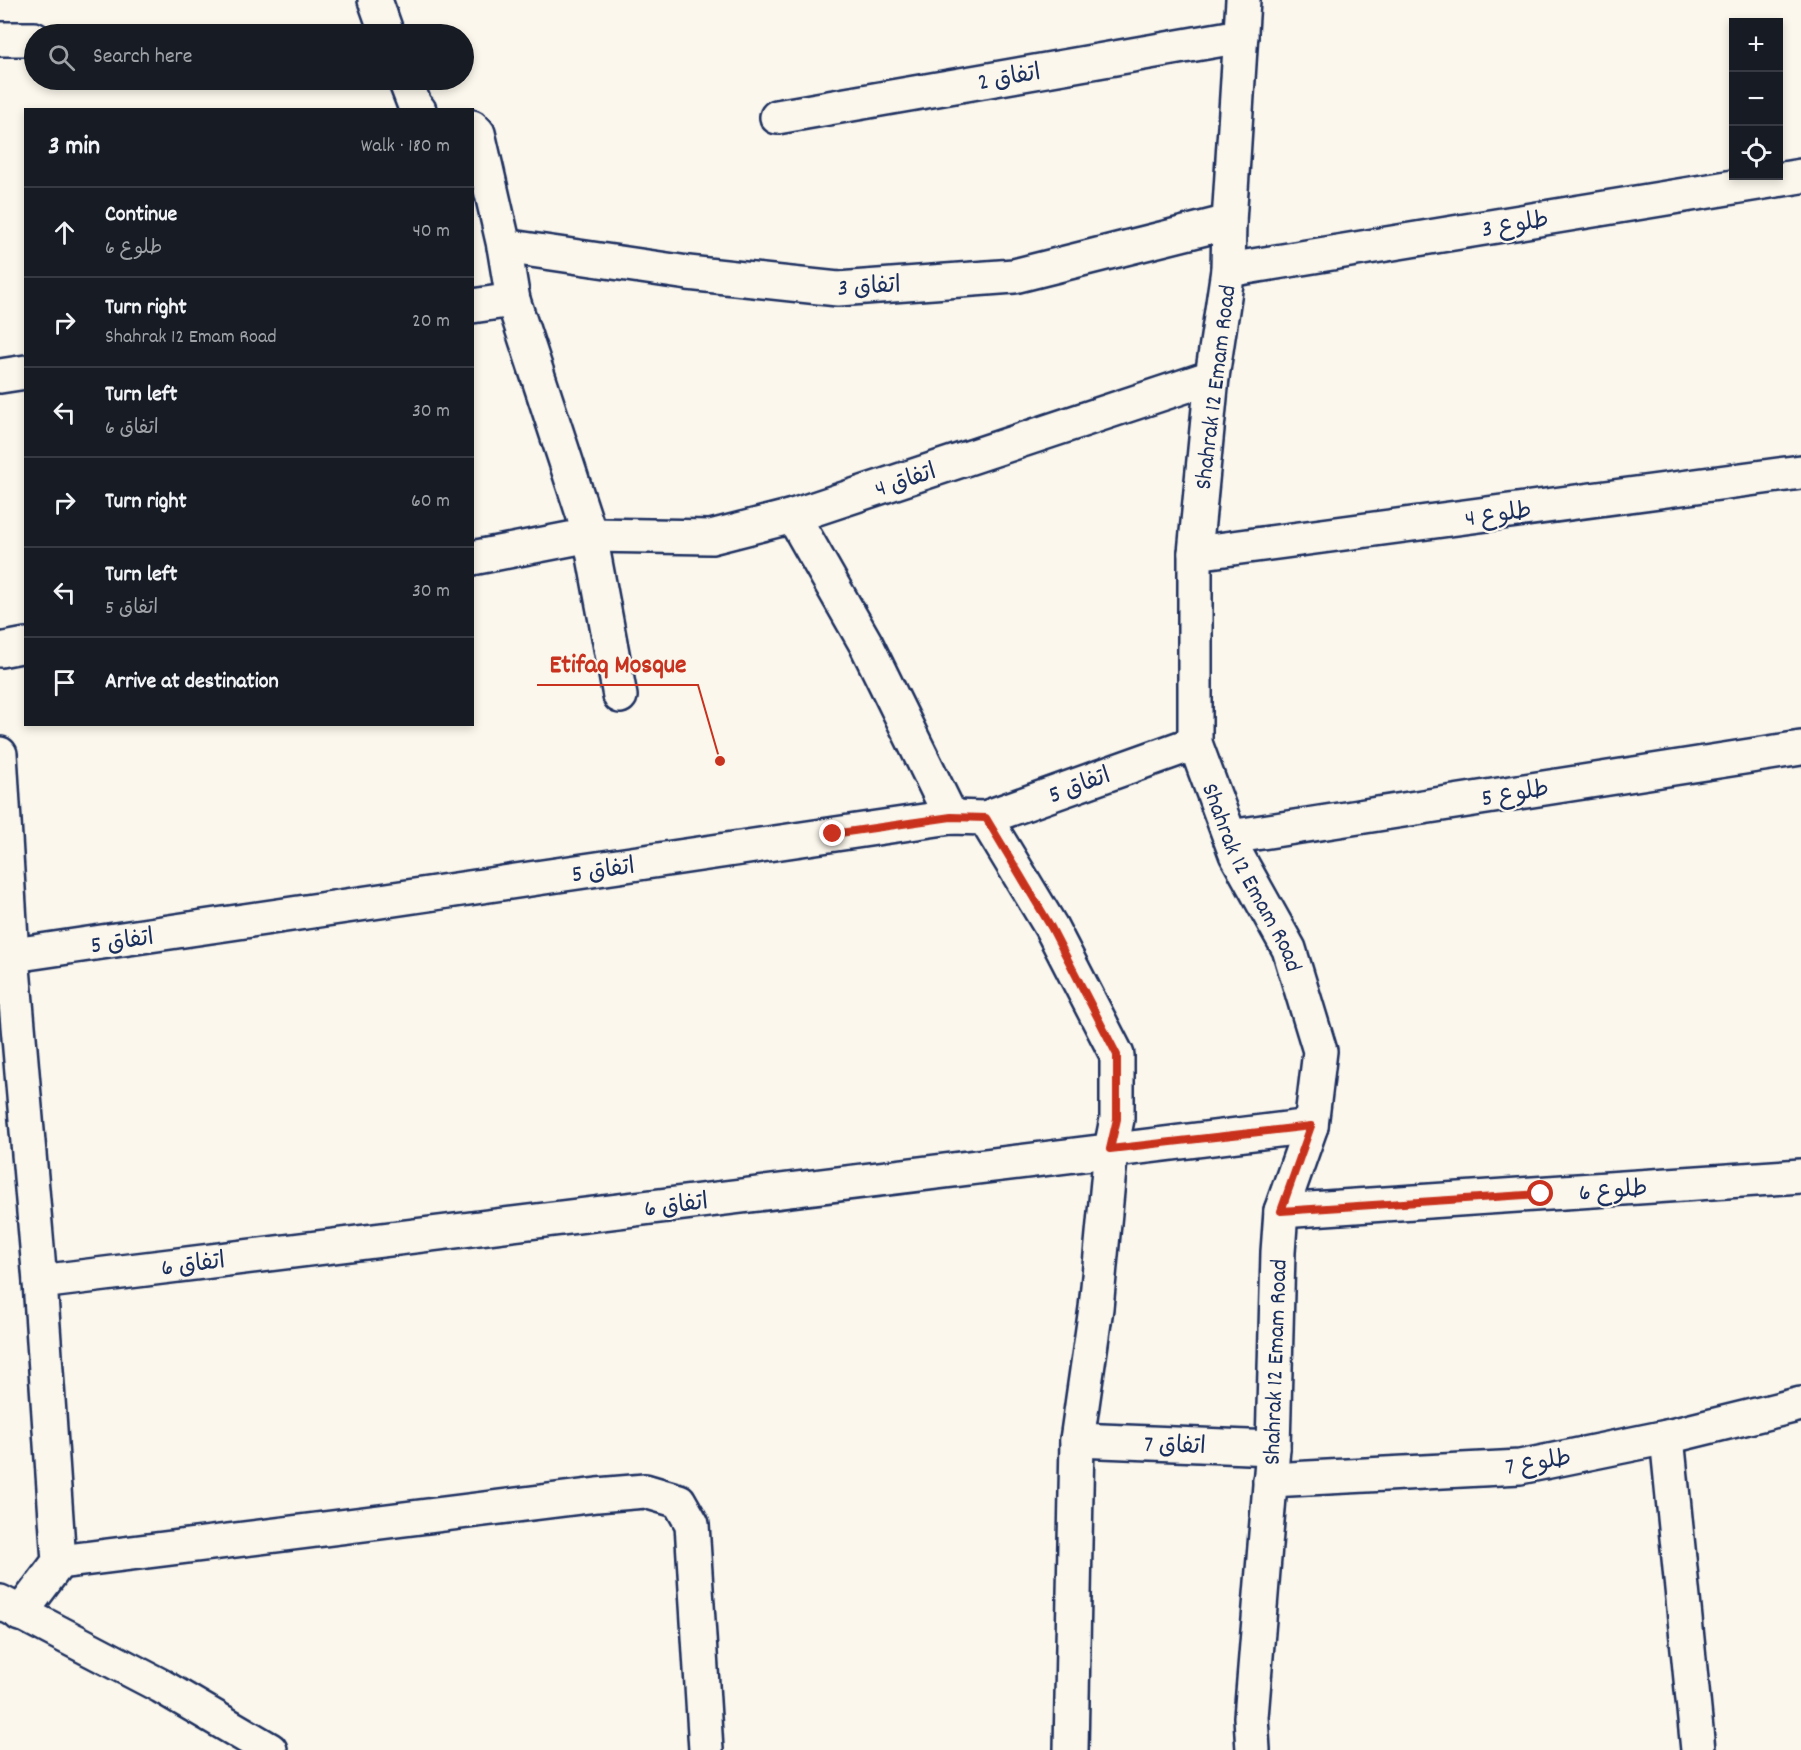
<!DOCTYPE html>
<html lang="en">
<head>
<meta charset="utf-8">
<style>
  :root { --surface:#171b24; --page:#242831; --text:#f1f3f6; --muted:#9ea1a6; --line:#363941 }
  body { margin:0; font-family:Dekko,"Playpen Sans Arabic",sans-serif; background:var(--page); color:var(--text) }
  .controls { position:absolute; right:18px; top:18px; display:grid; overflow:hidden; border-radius:0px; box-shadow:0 3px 9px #0003 }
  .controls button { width:54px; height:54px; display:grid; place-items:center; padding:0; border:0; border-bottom:2px solid var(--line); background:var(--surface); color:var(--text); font:30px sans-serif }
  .stop { position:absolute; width:18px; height:18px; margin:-14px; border:4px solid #c8321e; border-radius:50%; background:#fff }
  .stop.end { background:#c8321e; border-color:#fff; box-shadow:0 2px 6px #0008 }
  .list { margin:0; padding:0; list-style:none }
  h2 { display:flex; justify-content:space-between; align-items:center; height:78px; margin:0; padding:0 24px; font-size:26px }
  h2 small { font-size:20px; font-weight:400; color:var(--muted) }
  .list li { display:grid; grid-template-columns:39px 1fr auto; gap:18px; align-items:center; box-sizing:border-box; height:90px; padding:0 24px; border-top:2px solid var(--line) }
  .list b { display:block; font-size:22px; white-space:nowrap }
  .list p { margin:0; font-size:20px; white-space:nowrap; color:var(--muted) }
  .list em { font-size:20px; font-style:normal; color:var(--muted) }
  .icon { flex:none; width:33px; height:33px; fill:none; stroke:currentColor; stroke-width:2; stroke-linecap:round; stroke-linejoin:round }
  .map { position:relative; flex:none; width:1801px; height:1750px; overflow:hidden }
  .search { position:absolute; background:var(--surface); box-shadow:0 3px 9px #0003; left:24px; top:24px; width:450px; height:66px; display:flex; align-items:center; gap:15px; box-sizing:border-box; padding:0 21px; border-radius:33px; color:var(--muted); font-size:22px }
  .panel { position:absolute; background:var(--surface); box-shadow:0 3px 9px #0003; left:24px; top:108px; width:450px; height:618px; border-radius:0px }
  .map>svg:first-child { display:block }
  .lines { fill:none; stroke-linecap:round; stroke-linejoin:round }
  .street-casing { stroke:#1b2f5e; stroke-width:38 }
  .street { stroke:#fbf7ec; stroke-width:33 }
  .route { stroke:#c8321e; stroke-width:8 }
  .labels { text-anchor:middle; stroke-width:4.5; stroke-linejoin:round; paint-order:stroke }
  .street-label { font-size:24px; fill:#1b2f5e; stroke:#fbf7ec }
  .leader { fill:none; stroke:#c8321e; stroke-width:2 }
  .callout-dot { fill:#c8321e; stroke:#fbf7ec; stroke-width:2 }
  .callout-label { font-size:26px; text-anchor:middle; font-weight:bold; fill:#c8321e; stroke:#fbf7ec; stroke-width:4.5; stroke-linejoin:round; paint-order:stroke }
</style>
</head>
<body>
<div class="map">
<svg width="1801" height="1750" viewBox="0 0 1801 1750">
  <rect width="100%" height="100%" fill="#fbf7ec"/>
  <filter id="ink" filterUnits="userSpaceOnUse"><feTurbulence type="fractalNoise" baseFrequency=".0167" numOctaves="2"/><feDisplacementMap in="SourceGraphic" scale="12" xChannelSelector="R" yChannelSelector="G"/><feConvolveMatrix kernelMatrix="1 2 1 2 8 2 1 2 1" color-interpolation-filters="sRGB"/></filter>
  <g filter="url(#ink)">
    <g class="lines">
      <defs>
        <g id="street">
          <polyline points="375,0 387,34"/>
          <path id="s1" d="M1243,0L1229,222L1228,270L1212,377L1195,553V743L1236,854L1289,949L1320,1051L1311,1126L1281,1211L1278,1252L1273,1448L1251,1717L1253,1750"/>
          <polyline points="0,39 34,39"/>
          <polyline points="405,80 416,109 419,110"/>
          <polyline points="777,117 1241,36"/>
          <polyline points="472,127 478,133 504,246 513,300 590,535 620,696"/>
          <polyline points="504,246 688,273 838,289 1014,276 1229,222"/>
          <polyline points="1228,270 1801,176"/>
          <polyline points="472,306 513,300"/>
          <polyline points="0,376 26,372"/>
          <polyline points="793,516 866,644 951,817"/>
          <polyline points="1195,553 1801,472"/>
          <polyline points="472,558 590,535 711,537 793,516 1212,377"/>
          <polyline points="0,650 26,645"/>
          <polyline points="0,754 12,956 40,1282 59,1562 20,1614"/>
          <polyline points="985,818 1051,927 1117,1055 1117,1119 1111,1149 1096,1308 1077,1440 1071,1750"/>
          <polyline points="1230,837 1801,748"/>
          <polyline points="0,957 951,817 985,818 1195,743"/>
          <polyline points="1281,1211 1801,1176"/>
          <polyline points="40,1282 1311,1126"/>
          <polyline points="1667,1437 1698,1750"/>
          <polyline points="1077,1440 1273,1448"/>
          <polyline points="1270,1480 1520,1467 1667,1437 1801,1404"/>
          <polyline points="59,1562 597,1495 645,1491 679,1501 692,1524 706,1750"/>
          <polyline points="0,1602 161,1686 270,1750"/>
        </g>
      </defs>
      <use href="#street" class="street-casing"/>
      <use href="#street" class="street"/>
    </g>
  </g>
  <g class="lines" filter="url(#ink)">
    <polyline class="route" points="833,834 951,817 986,818 1051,927 1117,1055 1117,1119 1110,1149 1311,1126 1281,1211 1541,1194"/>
  </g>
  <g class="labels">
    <g class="street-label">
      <text transform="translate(1009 76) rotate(-10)" y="8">اتفاق 2</text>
      <text transform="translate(1515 223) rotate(-9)" y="8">طلوع 3</text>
      <text transform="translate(869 285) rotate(-3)" y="8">اتفاق 3</text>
      <text transform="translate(1214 387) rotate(-83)" y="8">Shahrak 12 Emam Road</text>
      <text transform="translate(905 479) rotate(-18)" y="8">اتفاق 4</text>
      <text transform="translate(1498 513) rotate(-8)" y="8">طلوع 4</text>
      <text transform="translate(1079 784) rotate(-20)" y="8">اتفاق 5</text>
      <text transform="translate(1515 792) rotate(-9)" y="8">طلوع 5</text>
      <text transform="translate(603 869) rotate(-8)" y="8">اتفاق 5</text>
      <text dy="8" stroke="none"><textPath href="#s1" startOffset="892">Shahrak 12 Emam Road</textPath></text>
      <text transform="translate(122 940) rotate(-8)" y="8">اتفاق 5</text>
      <text transform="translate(1613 1189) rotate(-4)" y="8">طلوع 6</text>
      <text transform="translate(676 1204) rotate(-7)" y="8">اتفاق 6</text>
      <text transform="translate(193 1263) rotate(-7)" y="8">اتفاق 6</text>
      <text transform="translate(1274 1362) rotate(-88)" y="8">Shahrak 12 Emam Road</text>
      <text transform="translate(1175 1444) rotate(2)" y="8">اتفاق 7</text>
      <text transform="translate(1538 1461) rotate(-9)" y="8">طلوع 7</text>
    </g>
  </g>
  <path class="leader" d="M720 761L698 685H537"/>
  <circle class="callout-dot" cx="720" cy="761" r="6"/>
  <g class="callout-label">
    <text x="618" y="672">Etifaq Mosque</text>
  </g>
</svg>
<div class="controls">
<button>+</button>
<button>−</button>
<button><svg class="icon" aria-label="locate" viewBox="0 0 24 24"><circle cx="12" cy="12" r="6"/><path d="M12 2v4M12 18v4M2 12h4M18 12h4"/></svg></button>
</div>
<div class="stop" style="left:1541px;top:1194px"></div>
<div class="stop end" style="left:833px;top:834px"></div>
<div class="search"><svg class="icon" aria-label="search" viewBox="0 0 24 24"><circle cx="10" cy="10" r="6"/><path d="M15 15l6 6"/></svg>Search here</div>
<section class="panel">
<h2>3 min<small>Walk · 180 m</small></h2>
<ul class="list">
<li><svg class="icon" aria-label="ahead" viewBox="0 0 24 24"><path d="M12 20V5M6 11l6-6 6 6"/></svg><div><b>Continue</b><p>طلوع 6</p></div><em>40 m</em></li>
<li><svg class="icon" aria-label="right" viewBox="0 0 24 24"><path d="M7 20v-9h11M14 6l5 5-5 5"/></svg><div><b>Turn right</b><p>Shahrak 12 Emam Road</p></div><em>20 m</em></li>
<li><svg class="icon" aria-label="left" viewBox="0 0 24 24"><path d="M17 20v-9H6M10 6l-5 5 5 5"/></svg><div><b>Turn left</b><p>اتفاق 6</p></div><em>30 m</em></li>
<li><svg class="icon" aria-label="right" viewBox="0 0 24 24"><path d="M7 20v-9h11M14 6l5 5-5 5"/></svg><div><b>Turn right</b></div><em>60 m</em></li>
<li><svg class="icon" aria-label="left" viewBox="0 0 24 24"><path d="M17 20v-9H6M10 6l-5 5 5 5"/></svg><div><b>Turn left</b><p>اتفاق 5</p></div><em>30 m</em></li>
<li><svg class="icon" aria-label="arrive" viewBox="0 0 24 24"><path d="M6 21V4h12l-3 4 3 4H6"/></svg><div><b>Arrive at destination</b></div></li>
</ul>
</section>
</div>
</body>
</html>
